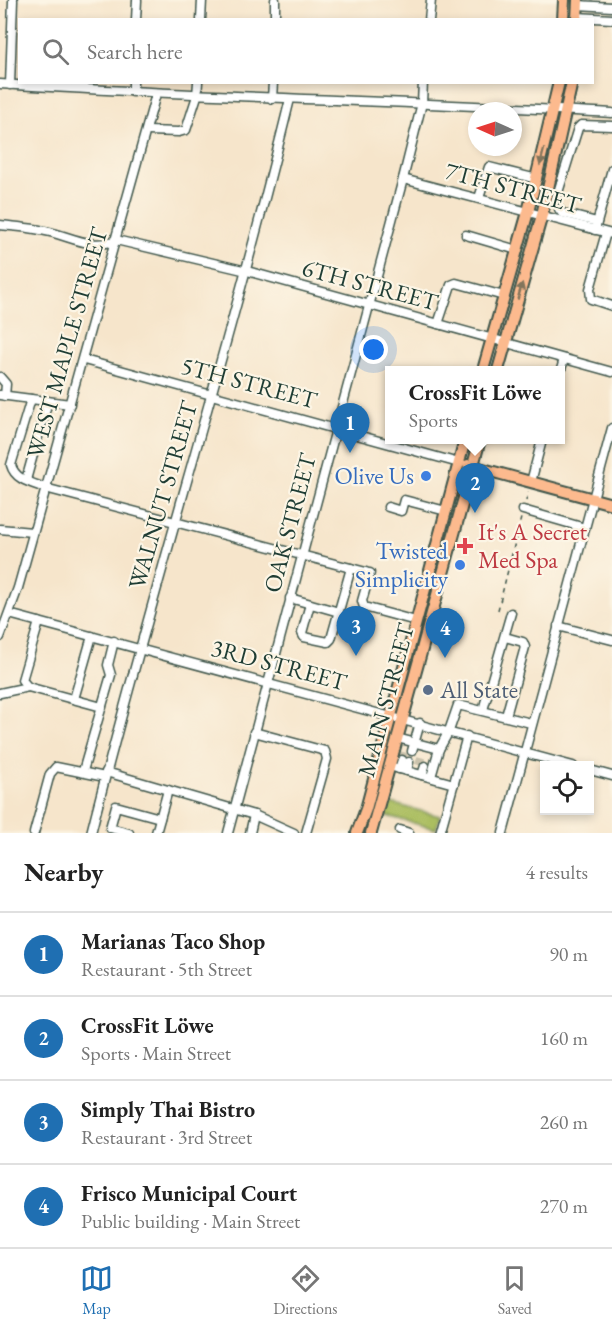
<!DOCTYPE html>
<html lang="en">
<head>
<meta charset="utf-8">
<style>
  :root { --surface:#fff; --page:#f2f2f2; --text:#222; --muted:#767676; --line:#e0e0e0; --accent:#1f6fb2 }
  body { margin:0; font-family:"EB Garamond",serif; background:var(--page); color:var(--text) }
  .controls { position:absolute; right:18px; bottom:18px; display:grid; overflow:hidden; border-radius:0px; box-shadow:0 3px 9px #0003 }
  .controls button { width:54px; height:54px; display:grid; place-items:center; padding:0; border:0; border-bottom:2px solid var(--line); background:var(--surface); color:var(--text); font:30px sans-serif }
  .compass { position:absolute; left:468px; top:102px; width:54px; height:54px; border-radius:50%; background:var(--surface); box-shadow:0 3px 9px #0003; rotate:273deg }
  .you { position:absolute; left:374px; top:350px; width:21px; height:21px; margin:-15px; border:4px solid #fff; border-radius:50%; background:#1a73e8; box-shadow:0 0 0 9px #1a73e833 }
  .badge { display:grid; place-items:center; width:39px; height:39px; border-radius:50%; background:var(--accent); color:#fff; font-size:20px; font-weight:700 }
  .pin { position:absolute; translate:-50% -50px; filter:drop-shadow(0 2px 3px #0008) }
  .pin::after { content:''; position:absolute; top:32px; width:21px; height:18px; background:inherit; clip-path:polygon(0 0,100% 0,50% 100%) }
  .popup { position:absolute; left:385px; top:366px; width:180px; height:78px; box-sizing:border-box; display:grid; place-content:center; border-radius:0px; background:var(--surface); filter:drop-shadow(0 2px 4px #0005); font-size:20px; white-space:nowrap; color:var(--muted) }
  .popup b { font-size:22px; color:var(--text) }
  .popup::after { content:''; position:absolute; left:50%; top:100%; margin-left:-12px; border:12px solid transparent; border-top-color:var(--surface) }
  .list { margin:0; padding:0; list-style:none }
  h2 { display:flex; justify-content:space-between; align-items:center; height:78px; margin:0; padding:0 24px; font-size:26px }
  h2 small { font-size:20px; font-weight:400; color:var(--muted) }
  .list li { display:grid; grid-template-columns:39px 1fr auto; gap:18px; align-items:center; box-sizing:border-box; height:84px; padding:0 24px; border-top:2px solid var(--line) }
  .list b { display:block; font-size:22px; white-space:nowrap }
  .list p { margin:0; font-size:20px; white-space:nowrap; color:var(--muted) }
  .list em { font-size:20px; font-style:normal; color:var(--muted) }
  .icon { flex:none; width:33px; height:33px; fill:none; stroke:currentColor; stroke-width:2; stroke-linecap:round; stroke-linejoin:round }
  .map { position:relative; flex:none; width:612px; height:833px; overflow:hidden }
  .search { position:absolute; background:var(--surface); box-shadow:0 3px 9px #0003; left:18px; right:18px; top:18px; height:66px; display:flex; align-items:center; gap:15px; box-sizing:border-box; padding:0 21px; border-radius:0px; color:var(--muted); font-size:22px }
  .sheet { height:414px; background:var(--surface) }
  nav { display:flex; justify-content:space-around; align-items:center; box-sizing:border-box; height:84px; border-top:2px solid var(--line); background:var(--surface); font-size:16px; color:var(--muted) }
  nav a { display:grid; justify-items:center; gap:3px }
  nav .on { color:var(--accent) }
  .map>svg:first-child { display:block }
  .green { fill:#abbe61; stroke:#657e4a; stroke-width:1.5 }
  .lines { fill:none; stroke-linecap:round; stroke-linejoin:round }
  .minor-tunnel { stroke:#cbc3ad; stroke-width:8; stroke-dasharray:8 4; stroke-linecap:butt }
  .minor-casing { stroke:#3f564b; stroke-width:11 }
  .major-casing { stroke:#3f564b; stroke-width:14 }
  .path { stroke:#3f564b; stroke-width:1.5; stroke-dasharray:4.5 4.5; stroke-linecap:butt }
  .minor { stroke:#fff; stroke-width:8 }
  .major { stroke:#fcba8e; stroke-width:10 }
  .oneway { fill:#82755c }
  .shop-dot { fill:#3f7fe0; stroke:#fcf5e5; stroke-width:2 }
  .health-dot { fill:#e0444e; stroke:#fcf5e5; stroke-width:2 }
  .service-dot { fill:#5c6f8a; stroke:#fcf5e5; stroke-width:2 }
  .labels { text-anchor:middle; stroke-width:4.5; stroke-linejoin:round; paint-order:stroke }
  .street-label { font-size:24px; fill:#1f3d34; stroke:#fcf5e5 }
  .shop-label { font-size:24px; fill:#366cbe; stroke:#fcf5e5; text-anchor:end }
  .health-label { font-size:24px; fill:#be3a42; stroke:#fcf5e5; text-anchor:start }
  .service-label { font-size:24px; fill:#4e5e75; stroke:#fcf5e5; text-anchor:start }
</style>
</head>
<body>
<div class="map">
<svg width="612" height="833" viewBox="0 0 612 833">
  <rect width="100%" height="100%" fill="#fcf5e5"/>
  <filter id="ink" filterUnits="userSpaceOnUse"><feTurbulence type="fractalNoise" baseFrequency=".0167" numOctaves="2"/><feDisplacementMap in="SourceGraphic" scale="12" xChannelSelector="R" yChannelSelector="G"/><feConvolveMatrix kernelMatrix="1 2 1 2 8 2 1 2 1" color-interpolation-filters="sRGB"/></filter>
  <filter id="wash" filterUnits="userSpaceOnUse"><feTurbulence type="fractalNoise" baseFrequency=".008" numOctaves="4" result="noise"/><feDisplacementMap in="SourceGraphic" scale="24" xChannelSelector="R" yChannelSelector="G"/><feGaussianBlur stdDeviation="1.35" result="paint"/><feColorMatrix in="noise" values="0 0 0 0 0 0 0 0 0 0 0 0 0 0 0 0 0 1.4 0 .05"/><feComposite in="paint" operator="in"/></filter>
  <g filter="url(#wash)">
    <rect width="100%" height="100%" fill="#f6e5cb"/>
    <polygon class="green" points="387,802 440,816 436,829 383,815"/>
  </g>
  <g filter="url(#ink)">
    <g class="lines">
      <g class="minor-tunnel">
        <polyline points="402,760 405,749"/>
        <polyline points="419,765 422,754"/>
      </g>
      <defs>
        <g id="minor">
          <polyline points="578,5 612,7"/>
          <polyline points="577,17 612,19"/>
          <polyline points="136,20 137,0"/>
          <polyline points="201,20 202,0"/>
          <polyline points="275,20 275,0"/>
          <polyline points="429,20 431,0"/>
          <path d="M0,84C204,97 408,101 612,113"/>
          <polyline points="10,85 13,0"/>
          <polyline points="133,92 133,82"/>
          <polyline points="272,99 273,82"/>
          <polyline points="147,131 179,132 186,130 197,96 198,82"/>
          <polyline points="403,179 612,234"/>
          <polyline points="479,198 489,167 537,179"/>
          <polyline points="556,199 578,128 581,125 612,126"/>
          <polyline points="559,209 562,213 597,222"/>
          <path d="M0,225C18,227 39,228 57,234C77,240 95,249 116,240L247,271L612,372"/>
          <polyline points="595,230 612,169"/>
          <polyline points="606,233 590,289 591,299 612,306"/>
          <polyline points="466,235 517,250"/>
          <polyline points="438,324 451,285 456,283 504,296"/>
          <polyline points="84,360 459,463"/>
          <polyline points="560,373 564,359"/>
          <polyline points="0,377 6,384 5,396"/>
          <polyline points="0,395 70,404"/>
          <path d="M31,399L11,465C15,480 32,483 45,488L366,572"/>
          <polyline points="26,480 48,401"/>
          <polyline points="531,482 542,440"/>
          <polyline points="388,507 401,511 404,500 446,511"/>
          <polyline points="523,510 585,528"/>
          <polyline points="0,529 32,532"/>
          <polyline points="370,573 362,601 364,607 416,621"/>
          <polyline points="290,598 339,612"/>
          <polyline points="310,604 302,633 304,637 328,642 331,639 351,568"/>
          <polyline points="9,614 573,766"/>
          <polyline points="39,622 22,680 28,687 102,707"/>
          <polyline points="558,626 612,640"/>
          <polyline points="0,637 18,588 156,94"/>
          <polyline points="505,637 523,642 525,647 506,716"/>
          <polyline points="0,693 28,687"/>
          <polyline points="74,699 92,636"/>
          <polyline points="483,710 511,613"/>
          <polyline points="254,732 325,751 327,759 306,833"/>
          <polyline points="397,738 439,749 431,777"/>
          <polyline points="439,749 449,731 458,705 531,723"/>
          <polyline points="412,751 420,723"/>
          <polyline points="389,766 454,784"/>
          <polyline points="399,769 402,760"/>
          <polyline points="590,770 612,776"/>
          <polyline points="83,771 111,675 108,665 114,641"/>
          <polyline points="407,771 409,762"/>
          <polyline points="106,772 254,815 294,833"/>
          <polyline points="422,775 425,766"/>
          <polyline points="400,830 409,833"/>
          <polyline points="34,833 50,774 56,767 105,777"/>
          <path d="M91,833C153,587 230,345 290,99"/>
          <polyline points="129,833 110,828 116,806 160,818"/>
          <polyline points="156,833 168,790"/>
          <polyline points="228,833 403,179 422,103 423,82"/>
          <polyline points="250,833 254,815"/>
          <polyline points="440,833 467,736"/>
          <polyline points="503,833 612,428"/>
        </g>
        <g id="major">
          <polyline points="563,20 564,0"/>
          <polyline points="577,20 578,0"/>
          <polyline points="483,370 528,212 559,82"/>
          <polyline points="498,370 542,215 572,82"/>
          <polyline points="468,465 612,504"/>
          <polyline points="357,833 366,809 465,440"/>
          <polyline points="371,833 480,440"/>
        </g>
      </defs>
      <use href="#minor" class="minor-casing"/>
      <use href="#major" class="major-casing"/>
      <g class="path">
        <polyline points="526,501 528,492"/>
        <polyline points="498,610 521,518"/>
      </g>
      <use href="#minor" class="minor"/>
      <use href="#major" class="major"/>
    </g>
    <defs><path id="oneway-solid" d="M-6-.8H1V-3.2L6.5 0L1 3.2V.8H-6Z" transform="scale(1.5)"/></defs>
    <g class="oneway">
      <use href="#oneway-solid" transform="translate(542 157) rotate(104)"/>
      <use href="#oneway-solid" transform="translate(520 291) rotate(-74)"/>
    </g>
  </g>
  <g class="shop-dot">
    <circle cx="426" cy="476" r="6"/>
    <circle cx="460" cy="565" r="6"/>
  </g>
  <path class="health-dot" d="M462 537h6v6h6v6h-6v6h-6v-6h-6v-6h6z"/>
  <circle class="service-dot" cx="428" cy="690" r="6"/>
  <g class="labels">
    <g class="street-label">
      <text transform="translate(513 188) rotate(15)" y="8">7TH STREET</text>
      <text transform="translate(370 285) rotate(15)" y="8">6TH STREET</text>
      <text transform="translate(67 343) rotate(-74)" y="8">WEST MAPLE STREET</text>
      <text transform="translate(249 383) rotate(15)" y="8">5TH STREET</text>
      <text transform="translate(163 495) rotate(-74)" y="8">WALNUT STREET</text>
      <text transform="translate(290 523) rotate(-75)" y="8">OAK STREET</text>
      <text transform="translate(279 665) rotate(15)" y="8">3RD STREET</text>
      <text transform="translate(386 700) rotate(-75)" y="8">MAIN STREET</text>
    </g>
    <g class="shop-label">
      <text x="414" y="484">Olive Us</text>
      <text x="448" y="559">Twisted<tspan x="448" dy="28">Simplicity</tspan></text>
    </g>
    <g class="health-label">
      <text x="478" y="540">It's A Secret<tspan x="478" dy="28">Med Spa</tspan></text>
    </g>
    <g class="service-label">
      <text x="440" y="698">All State</text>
    </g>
  </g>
</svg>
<div class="controls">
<button><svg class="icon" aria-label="locate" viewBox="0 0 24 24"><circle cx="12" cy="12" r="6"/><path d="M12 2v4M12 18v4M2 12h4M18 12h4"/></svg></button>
</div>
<svg class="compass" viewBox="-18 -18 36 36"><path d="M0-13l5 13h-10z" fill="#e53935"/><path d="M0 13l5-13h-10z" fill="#767676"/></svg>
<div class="you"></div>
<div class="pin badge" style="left:350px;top:453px">1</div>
<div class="pin badge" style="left:475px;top:513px">2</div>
<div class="popup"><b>CrossFit Löwe</b>Sports</div>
<div class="pin badge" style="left:356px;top:656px">3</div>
<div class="pin badge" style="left:445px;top:658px">4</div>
<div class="search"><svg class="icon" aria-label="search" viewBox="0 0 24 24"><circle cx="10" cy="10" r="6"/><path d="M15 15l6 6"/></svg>Search here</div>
</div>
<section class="sheet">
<h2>Nearby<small>4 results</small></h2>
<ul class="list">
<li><span class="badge">1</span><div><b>Marianas Taco Shop</b><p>Restaurant · 5th Street</p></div><em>90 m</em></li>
<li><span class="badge">2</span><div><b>CrossFit Löwe</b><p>Sports · Main Street</p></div><em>160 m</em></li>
<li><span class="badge">3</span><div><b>Simply Thai Bistro</b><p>Restaurant · 3rd Street</p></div><em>260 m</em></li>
<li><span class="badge">4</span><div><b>Frisco Municipal Court</b><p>Public building · Main Street</p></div><em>270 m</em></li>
</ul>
</section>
<nav>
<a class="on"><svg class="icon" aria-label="map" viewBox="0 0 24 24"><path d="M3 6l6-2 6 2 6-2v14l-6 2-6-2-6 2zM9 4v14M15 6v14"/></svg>Map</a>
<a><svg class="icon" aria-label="directions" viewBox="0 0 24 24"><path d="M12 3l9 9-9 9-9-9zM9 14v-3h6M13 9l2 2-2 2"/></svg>Directions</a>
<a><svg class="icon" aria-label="saved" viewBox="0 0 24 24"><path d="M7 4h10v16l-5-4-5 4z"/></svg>Saved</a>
</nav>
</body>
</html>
